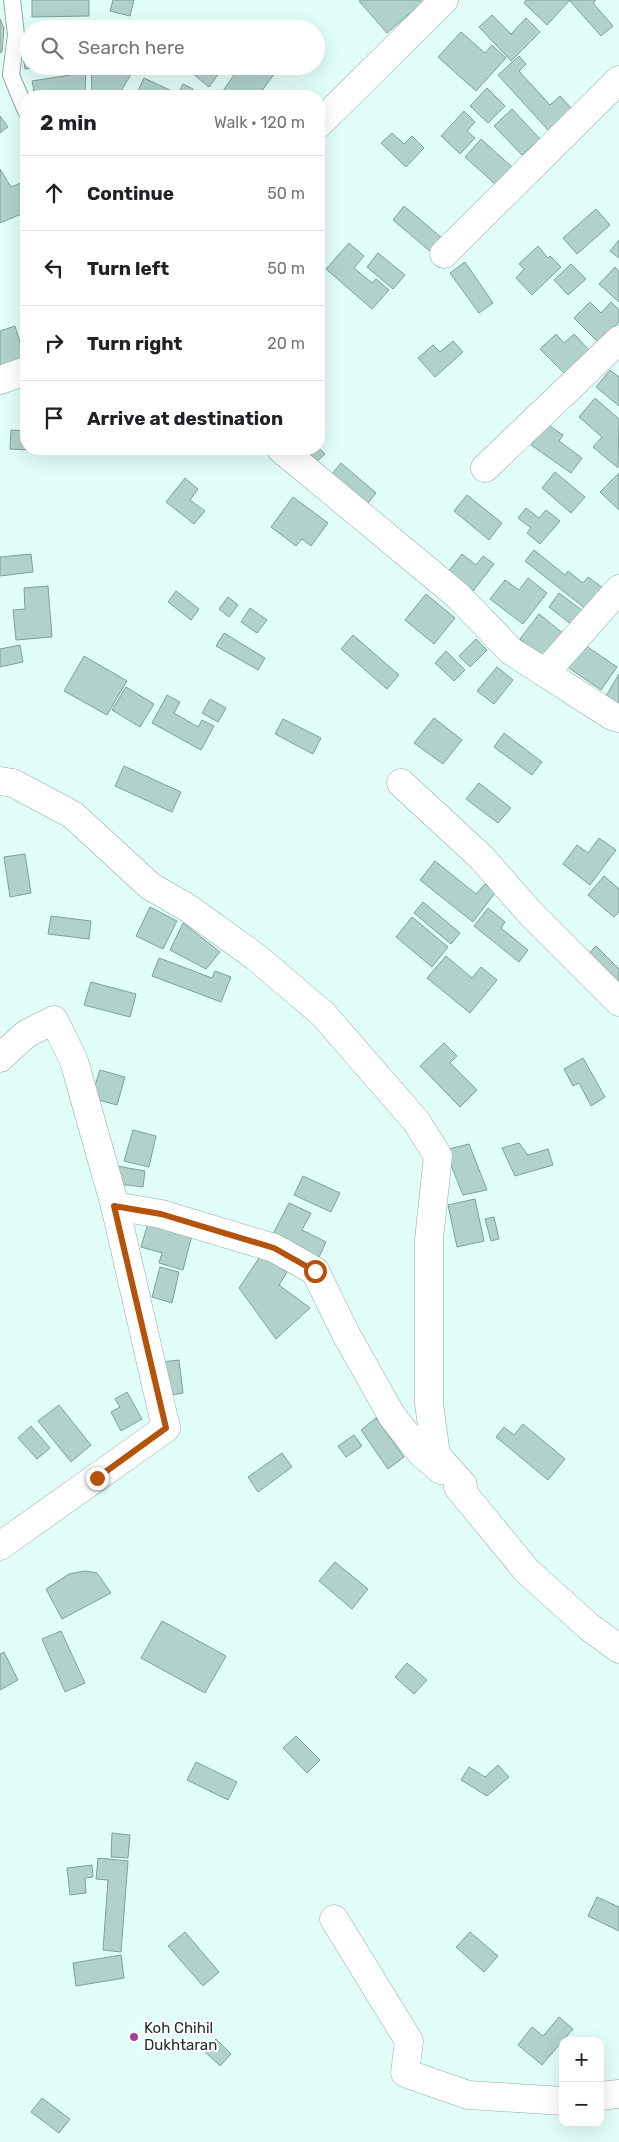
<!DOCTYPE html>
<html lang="en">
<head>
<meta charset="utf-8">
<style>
  :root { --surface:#fff; --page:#f6f6f6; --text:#202124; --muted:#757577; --line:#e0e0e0 }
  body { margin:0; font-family:Rubik,sans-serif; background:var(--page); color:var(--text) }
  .controls { position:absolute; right:15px; bottom:15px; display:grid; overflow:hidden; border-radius:10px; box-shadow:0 5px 20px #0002 }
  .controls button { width:45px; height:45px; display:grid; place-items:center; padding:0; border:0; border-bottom:1px solid var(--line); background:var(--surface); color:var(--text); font:25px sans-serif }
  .stop { position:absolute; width:15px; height:15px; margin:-11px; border:4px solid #b45309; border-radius:50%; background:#fff }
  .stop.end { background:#b45309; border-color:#fff; box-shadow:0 1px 5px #0008 }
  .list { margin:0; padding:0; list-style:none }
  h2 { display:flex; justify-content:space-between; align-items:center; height:65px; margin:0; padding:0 20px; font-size:21px }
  h2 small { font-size:16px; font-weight:400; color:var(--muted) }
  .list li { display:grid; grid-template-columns:32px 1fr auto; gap:15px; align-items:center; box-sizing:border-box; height:75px; padding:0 20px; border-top:1px solid var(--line) }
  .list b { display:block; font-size:19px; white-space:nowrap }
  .list em { font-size:16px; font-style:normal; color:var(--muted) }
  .icon { flex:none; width:28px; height:28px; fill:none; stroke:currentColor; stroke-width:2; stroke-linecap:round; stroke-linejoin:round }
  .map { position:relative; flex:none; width:619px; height:2142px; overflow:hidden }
  .search { position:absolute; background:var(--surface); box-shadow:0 5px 20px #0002; left:20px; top:20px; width:305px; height:55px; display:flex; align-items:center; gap:12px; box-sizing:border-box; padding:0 18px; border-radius:28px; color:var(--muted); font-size:19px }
  .panel { position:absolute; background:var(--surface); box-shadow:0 5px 20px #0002; left:20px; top:90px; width:305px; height:365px; border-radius:20px }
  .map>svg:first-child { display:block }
  .building { fill:#b0d2cb; stroke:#80a09a }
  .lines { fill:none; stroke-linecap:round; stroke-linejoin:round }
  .lane-casing { stroke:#8baca5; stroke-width:18 }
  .street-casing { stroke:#8baca5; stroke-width:29 }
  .lane { stroke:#fff; stroke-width:16 }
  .street { stroke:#fff; stroke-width:28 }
  .route { stroke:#b45309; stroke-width:6 }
  .poi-dot { fill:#a83c9d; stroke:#fff; stroke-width:2 }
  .labels { text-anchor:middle; stroke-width:4; stroke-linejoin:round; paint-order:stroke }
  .poi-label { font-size:15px; fill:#202e2b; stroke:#fff; text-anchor:start }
</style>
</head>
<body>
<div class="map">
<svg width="619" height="2142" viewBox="0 0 619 2142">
  <rect width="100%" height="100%" fill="#e2fef8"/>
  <g class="building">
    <polygon points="32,0 89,0 89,16 32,17"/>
    <polygon points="113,0 134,0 130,16 110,11"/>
    <polygon points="361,0 420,0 423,2 387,33 359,1"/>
    <polygon points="526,0 570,0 547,25 524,3"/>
    <polygon points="572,0 596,0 593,3 613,26 601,36 570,1"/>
    <polygon points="492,15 511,34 526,18 540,32 511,61 479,27"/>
    <polygon points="0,19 4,28 2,52 0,53"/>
    <polygon points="461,32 485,53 492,45 506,58 476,91 438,57"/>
    <polygon points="29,49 29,66 41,66 25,69 22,50"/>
    <polygon points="519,56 526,64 519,71 550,105 560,96 572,109 549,131 498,75"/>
    <polygon points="46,66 86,66 85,94 68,96 35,96 32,81 71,75 70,72 47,72"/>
    <polygon points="91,66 136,66 118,96 102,96 92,92"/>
    <polygon points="197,66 218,66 222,69 209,87 192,73"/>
    <polygon points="240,66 280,66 258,96 230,96 223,91"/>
    <polygon points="144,78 178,94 183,84 193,89 189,96 139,96 136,95"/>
    <polygon points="487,88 505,106 488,123 470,106"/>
    <polygon points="512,109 540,139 522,155 494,126"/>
    <polygon points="464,111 475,122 467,131 475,138 460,154 441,136"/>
    <polygon points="0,116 8,127 0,133"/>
    <polygon points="392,133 404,144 412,136 424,148 406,167 381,143"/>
    <polygon points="481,139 512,167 496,185 465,157"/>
    <polygon points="0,169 11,187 26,181 26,212 0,223"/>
    <polygon points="404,206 442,238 431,252 393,220"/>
    <polygon points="596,209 610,225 577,254 563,238"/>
    <polygon points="619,240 619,258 610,251"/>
    <polygon points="349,243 364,256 354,268 372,283 376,279 389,290 372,309 326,269"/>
    <polygon points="538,246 548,258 550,256 561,267 532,295 516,278 524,269 519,264"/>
    <polygon points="378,253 405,275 393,289 367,267"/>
    <polygon points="465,262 493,303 479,313 450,273"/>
    <polygon points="571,264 586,279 568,295 554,280"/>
    <polygon points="615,267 619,271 619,302 599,284"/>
    <polygon points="590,302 601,313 611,302 619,310 619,322 598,342 574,318"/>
    <polygon points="15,326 26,361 0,370 0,331"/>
    <polygon points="556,334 564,343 574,334 589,350 565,374 540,349"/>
    <polygon points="453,341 463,352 435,377 418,358 433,345 440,352"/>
    <polygon points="610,370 619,377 619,406 596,387"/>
    <polygon points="595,398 619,419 618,468 593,447 602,437 579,417"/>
    <polygon points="547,424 563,435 559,441 582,458 571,473 531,445"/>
    <polygon points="11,430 26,431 26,449 52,449 52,451 10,449"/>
    <polygon points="319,448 325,454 312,466 295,449"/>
    <polygon points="341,463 376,493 364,508 329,478"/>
    <polygon points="555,472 585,497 571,513 542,488"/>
    <polygon points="619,473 619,510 600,492"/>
    <polygon points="185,478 198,489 190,500 205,511 194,524 166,502"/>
    <polygon points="467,495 502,523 489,540 454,511"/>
    <polygon points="293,497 328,523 311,546 302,539 296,546 271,527"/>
    <polygon points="526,508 539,518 546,510 560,521 540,544 527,533 531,528 518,518"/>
    <polygon points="534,550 565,575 568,571 583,583 588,577 603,588 586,609 525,561"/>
    <polygon points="31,554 33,572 0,576 0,557"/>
    <polygon points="462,554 476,565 483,556 494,564 473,591 448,572"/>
    <polygon points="528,578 547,593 523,624 490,599 505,580 519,590"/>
    <polygon points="48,586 52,637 16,640 13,610 25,609 24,588"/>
    <polygon points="176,591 199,609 191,620 168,602"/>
    <polygon points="559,593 583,611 572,625 549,607"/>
    <polygon points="426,594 455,618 434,644 405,620"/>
    <polygon points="228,597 238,605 229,617 219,609"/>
    <polygon points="250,608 267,620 257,633 241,622"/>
    <polygon points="539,614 564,634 545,659 520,639"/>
    <polygon points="224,633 265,658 258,670 216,646"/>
    <polygon points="353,635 399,675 387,689 341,649"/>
    <polygon points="476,639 487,650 470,667 459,656"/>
    <polygon points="582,643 617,667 601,690 566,666"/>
    <polygon points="20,645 23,662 0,667 0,649"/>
    <polygon points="446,651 465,670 454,681 435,663"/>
    <polygon points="84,656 127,681 107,715 64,691"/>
    <polygon points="497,667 513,680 494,704 477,691"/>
    <polygon points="619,674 619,704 606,696"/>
    <polygon points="126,687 154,704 140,727 112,710"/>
    <polygon points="167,695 180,702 174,713 198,727 202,720 214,726 201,750 152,723"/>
    <polygon points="210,699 226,708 218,722 202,713"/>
    <polygon points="434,718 462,740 443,764 414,743"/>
    <polygon points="283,719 321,738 313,754 275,734"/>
    <polygon points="504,733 542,762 532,775 494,747"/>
    <polygon points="124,766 181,792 172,812 115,786"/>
    <polygon points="479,783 511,808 498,823 466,799"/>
    <polygon points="599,838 616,850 590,885 563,864 577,845 588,853"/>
    <polygon points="25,854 31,893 10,897 4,857"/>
    <polygon points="435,861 476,894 485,884 495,893 473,922 420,880"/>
    <polygon points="604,876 619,889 619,912 614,917 588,895"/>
    <polygon points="423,902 460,933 451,944 414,913"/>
    <polygon points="150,907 177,921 163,949 136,936"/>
    <polygon points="488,908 505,922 501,928 528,950 519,962 474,926"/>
    <polygon points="51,916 91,921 89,939 48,934"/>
    <polygon points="412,917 448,947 432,967 396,937"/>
    <polygon points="183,923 220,952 206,969 170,950"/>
    <polygon points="596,946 619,969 619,983 584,959"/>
    <polygon points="446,956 472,978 481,967 497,980 470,1013 427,978"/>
    <polygon points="159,958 212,978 215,971 231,977 221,1002 152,976"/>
    <polygon points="91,982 136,994 130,1017 84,1005"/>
    <polygon points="444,1043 457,1056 450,1063 477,1090 460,1107 420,1066"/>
    <polygon points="583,1058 605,1097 591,1106 579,1083 573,1086 564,1069"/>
    <polygon points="100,1070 125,1077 117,1105 91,1098"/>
    <polygon points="133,1130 156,1136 149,1167 124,1161"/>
    <polygon points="519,1143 528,1155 548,1149 553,1165 515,1176 502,1148"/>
    <polygon points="469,1144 487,1190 463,1195 445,1150"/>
    <polygon points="106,1164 145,1171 143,1187 103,1182"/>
    <polygon points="303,1176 340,1193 331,1212 294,1195"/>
    <polygon points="475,1199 484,1241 457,1247 448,1205"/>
    <polygon points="289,1203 311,1213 302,1230 326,1242 319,1257 273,1234"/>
    <polygon points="494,1217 499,1239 491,1241 485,1219"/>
    <polygon points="149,1220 193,1231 183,1270 159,1263 162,1253 141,1247"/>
    <polygon points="261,1255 287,1272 279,1285 310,1308 276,1339 239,1288"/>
    <polygon points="160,1267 179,1272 172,1303 152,1297"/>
    <polygon points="179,1360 183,1393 166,1396 161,1362"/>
    <polygon points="127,1392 142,1419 121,1431 111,1412 120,1407 115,1399"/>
    <polygon points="59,1405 91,1445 71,1462 38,1421"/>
    <polygon points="376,1418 404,1457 388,1469 361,1430"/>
    <polygon points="523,1424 565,1459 548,1480 496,1437 504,1427 514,1435"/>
    <polygon points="31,1426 50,1448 37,1459 18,1438"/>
    <polygon points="354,1435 362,1446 346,1457 338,1446"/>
    <polygon points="282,1453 292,1467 258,1492 248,1477"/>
    <polygon points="335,1562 368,1589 352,1609 319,1581"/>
    <polygon points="85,1571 97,1573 111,1593 62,1619 46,1589 69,1574"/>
    <polygon points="162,1621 226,1656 205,1693 141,1658"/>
    <polygon points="61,1631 85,1683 65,1692 42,1639"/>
    <polygon points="4,1652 18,1680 0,1690 0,1654"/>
    <polygon points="407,1663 427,1680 414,1694 395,1677"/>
    <polygon points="296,1736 320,1760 307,1773 283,1748"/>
    <polygon points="196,1762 237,1782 228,1800 187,1780"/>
    <polygon points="498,1765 509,1777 487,1796 461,1780 469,1767 485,1777"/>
    <polygon points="112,1833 130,1835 128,1858 111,1857"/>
    <polygon points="98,1858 128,1861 121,1952 103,1950 108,1880 96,1879"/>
    <polygon points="92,1865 93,1877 85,1878 86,1893 70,1895 67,1868"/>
    <polygon points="597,1897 619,1907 619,1931 588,1916"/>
    <polygon points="185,1932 219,1972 203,1986 168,1946"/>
    <polygon points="470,1932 498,1956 484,1972 456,1947"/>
    <polygon points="121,1955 124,1978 76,1986 73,1963"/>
    <polygon points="559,2017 573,2029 542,2065 518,2045 532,2027 543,2036"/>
    <polygon points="216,2039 231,2054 220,2066 204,2051"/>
    <polygon points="42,2098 70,2119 59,2133 31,2112"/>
  </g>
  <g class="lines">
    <defs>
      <polyline id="lane" points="12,0 16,35 11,75 26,111"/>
      <g id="street">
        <polyline points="319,124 444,0"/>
        <polyline points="444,254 619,80"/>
        <polyline points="0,380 26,371"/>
        <polyline points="281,449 457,595 511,651 612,716 619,718"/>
        <polyline points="485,468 619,340"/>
        <polyline points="545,673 619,589"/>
        <polyline points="0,781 13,783 73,815 150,886 188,908 256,957 323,1014 416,1121 438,1156 429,1239 429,1403 436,1455 463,1485 458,1487 527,1571 588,1626 619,1649"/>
        <polyline points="401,783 482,858 532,915 619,1002"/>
        <polyline points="0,1058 26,1034 54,1020 74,1061 115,1206 161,1214 274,1248 315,1271 347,1336 392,1416 422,1454 441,1470"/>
        <polyline points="0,1546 166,1428 115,1206"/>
        <polyline points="334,1919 409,2041 405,2073 468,2095 563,2101"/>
        <polyline points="600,2096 619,2094"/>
      </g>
    </defs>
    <use href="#lane" class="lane-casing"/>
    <use href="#street" class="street-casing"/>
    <use href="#lane" class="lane"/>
    <use href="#street" class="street"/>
  </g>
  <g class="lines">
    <polyline class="route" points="97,1478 166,1428 114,1206 161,1214 274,1248 315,1271"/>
  </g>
  <circle class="poi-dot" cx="134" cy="2037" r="5"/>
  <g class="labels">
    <g class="poi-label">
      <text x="144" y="2033">Koh Chihil<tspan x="144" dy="17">Dukhtaran</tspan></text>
    </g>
  </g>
</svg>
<div class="controls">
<button>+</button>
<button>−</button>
</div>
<div class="stop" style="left:315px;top:1271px"></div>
<div class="stop end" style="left:97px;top:1478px"></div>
<div class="search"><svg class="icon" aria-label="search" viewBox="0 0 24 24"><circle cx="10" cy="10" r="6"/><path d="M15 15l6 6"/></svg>Search here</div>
<section class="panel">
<h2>2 min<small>Walk · 120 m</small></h2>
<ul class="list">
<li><svg class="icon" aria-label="ahead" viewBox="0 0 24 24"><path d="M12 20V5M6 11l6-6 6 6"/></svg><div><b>Continue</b></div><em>50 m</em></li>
<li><svg class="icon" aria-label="left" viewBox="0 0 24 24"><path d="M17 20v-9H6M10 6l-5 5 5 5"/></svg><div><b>Turn left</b></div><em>50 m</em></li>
<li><svg class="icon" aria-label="right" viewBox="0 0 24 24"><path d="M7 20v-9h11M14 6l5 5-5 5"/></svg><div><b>Turn right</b></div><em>20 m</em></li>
<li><svg class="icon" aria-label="arrive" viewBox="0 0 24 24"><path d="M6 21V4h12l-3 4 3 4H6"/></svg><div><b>Arrive at destination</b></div></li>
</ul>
</section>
</div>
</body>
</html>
